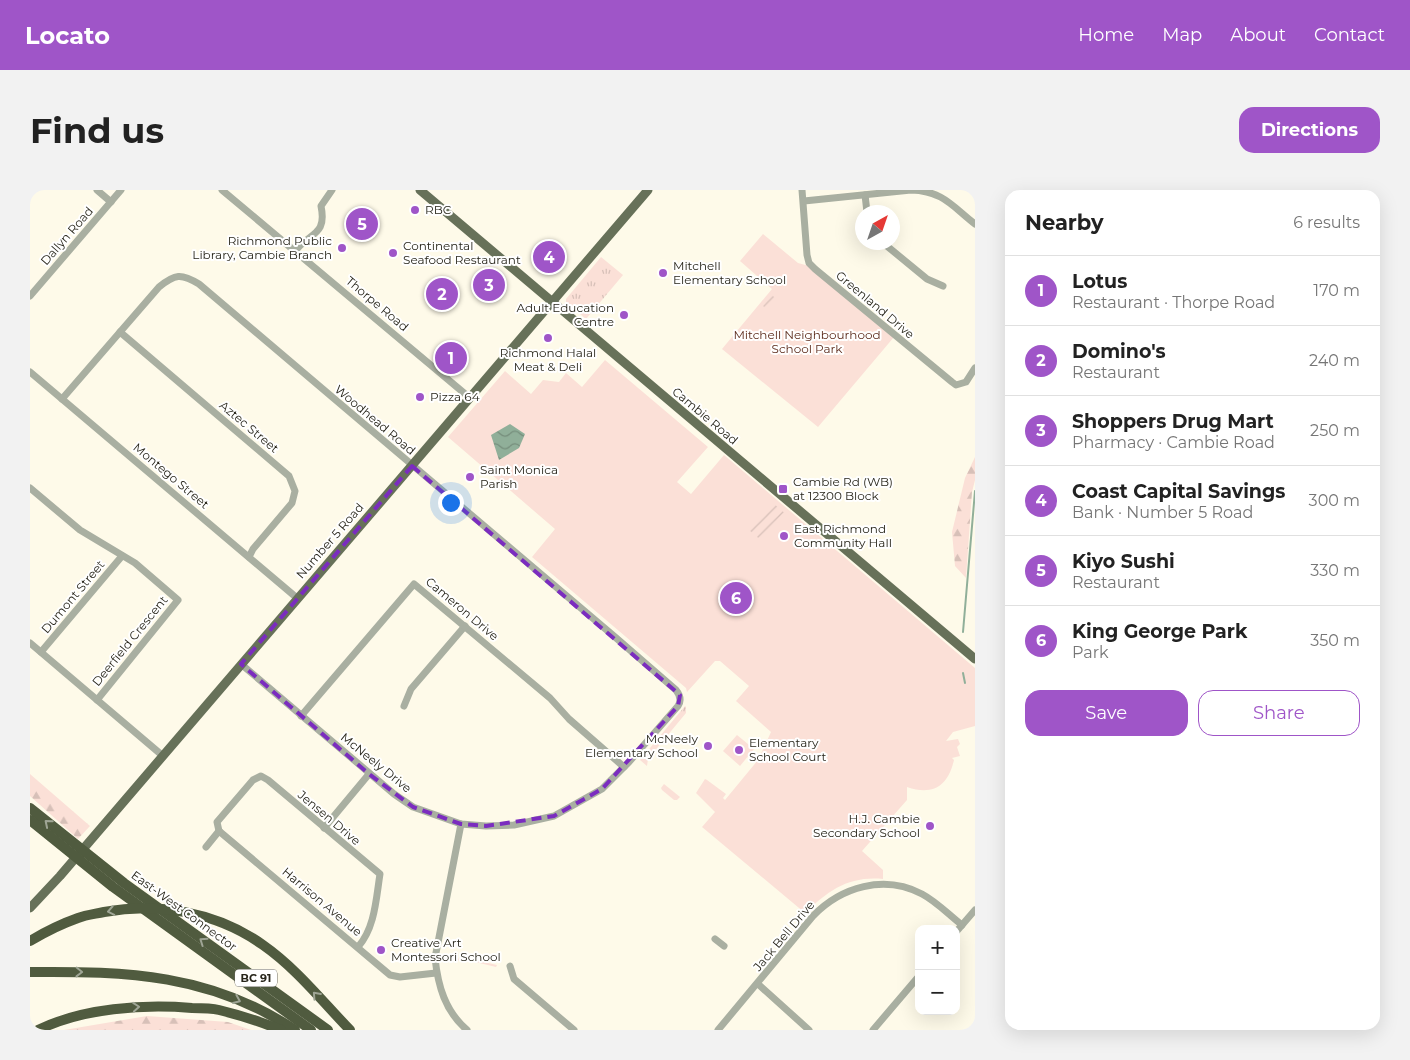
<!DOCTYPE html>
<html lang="en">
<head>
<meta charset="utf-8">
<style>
  :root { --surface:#fff; --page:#f2f2f2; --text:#222; --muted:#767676; --line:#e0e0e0; --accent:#9f55c8 }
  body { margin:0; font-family:Montserrat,sans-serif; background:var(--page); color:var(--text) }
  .controls { position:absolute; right:15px; bottom:15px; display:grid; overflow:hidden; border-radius:10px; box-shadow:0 5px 20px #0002 }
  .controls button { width:45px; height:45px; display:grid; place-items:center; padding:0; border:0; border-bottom:1px solid var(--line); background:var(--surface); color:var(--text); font:25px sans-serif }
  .compass { position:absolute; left:825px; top:15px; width:45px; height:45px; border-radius:50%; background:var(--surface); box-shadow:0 5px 20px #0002; rotate:40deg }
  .you { position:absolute; left:420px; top:312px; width:18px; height:18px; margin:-12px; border:4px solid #fff; border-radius:50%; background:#1a73e8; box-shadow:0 0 0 8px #1a73e833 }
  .badge { display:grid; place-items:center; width:32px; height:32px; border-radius:50%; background:var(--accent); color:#fff; font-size:16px; font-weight:700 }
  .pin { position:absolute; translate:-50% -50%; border:2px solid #fff; box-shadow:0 1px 5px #0006 }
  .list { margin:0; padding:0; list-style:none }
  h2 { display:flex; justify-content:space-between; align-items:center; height:65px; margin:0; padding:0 20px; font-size:21px }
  h2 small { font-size:16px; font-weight:400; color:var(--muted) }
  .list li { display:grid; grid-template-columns:32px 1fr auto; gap:15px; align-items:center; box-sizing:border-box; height:70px; padding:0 20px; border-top:1px solid var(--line) }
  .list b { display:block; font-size:19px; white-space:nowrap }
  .list p { margin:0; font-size:16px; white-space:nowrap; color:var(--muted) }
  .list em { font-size:16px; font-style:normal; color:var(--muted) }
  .actions { display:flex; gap:10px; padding:15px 20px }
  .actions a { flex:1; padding:11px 0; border:1px solid var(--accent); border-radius:15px; text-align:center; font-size:18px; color:var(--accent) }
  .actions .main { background:var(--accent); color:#fff }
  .map { position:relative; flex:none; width:945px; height:840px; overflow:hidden; border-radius:15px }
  header { display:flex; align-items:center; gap:30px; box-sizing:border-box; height:70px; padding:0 25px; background:var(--accent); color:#fff }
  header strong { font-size:24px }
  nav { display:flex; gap:28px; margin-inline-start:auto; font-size:18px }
  .intro { display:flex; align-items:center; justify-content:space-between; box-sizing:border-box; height:120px; padding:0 30px }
  h1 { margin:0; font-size:35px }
  .button { padding:12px 22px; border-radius:15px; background:var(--accent); color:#fff; font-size:18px; font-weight:700 }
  main { display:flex; gap:30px; padding:0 30px }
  aside { flex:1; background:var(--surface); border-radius:15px; box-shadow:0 5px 20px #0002 }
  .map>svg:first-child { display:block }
  .grass { fill:url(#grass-tufts) }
  .forest { fill:url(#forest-firs) }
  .park { fill:#fbe0d7 }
  .garden { fill:url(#garden-furrows) }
  .water { fill:url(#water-waves) }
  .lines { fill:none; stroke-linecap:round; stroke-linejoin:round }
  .stream { stroke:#90af99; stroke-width:2 }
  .minor { stroke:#a9afa1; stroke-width:7 }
  .major { stroke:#677159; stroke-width:9 }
  .highway { stroke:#505b3f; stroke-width:10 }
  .oneway { stroke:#9fa595 }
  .marked { fill:none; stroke:#7b2cbf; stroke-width:4; stroke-dasharray:10 6; stroke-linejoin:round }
  .poi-dot { fill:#9f55c8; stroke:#fff; stroke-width:2 }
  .labels { text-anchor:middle; stroke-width:4; stroke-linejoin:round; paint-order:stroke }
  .shield { fill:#fff; stroke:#68665f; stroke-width:1 }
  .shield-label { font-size:11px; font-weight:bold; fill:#27251a }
  .poi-label { font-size:12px; fill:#27251a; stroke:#fff; text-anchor:start }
  .street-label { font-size:12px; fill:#27251a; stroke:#fff }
  .park-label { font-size:12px; fill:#5c2b1b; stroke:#fff }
</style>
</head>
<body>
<header>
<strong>Locato</strong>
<nav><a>Home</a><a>Map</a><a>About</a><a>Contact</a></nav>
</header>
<div class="intro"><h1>Find us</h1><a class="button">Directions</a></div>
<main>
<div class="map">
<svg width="945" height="840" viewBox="0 0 945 840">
  <defs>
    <pattern id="grass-tufts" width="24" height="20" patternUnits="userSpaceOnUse" patternTransform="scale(1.25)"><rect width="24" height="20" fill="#fbe0d7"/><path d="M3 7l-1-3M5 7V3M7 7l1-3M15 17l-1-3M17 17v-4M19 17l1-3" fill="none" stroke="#d7c0b8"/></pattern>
    <pattern id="forest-firs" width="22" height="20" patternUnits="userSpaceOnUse" patternTransform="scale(1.25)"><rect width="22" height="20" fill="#fbe0d7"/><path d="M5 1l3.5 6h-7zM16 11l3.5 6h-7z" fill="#d7c0b8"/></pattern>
    <pattern id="garden-furrows" width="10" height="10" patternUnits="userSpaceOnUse" patternTransform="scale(1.25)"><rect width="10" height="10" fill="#fbe0d7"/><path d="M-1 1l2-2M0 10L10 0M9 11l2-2" fill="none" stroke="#d7c0b8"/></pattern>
    <pattern id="water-waves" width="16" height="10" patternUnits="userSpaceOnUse" patternTransform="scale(1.25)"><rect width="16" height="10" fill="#90af99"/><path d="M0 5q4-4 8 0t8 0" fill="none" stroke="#768e7c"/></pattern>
  </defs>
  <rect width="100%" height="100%" fill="#fefae9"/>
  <g class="grass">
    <polygon points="571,67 593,85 556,129 536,112 536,109"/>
    <polygon points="655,516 656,517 656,523 618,569 617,576 610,570"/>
    <polygon points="413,768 441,769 467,775 466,777 441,771 413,770"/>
  </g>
  <g class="forest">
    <polygon points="945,267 945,290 942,302 936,388 925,376 922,342 935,288"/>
    <polygon points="0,584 60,636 48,649 0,606"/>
    <polygon points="117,826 198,832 221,840 34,840"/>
  </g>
  <g class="park">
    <polygon points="733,44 768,73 779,76 864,147 788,237 692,159 742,99 710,71"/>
    <path d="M575,170L678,257L647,292L661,304L694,265L945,478V536L923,542L916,551L928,549L930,554L927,557L930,566L922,568L924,570C918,596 903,606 877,597V610L832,661L853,680V689C819,686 799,700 775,723L672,637L685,622L666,603L675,589L677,590L696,604L693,608L695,610L728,570L741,542L706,511L719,496L690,471H685L657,502L656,498L502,367L525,339L418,247L475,181L501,204L513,190L529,192L536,183L552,197Z"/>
    <polygon points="707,545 724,559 710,576 693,561"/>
    <polygon points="634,594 650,607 647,610 644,610 632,600 631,598"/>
  </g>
  <g class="garden">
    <polygon points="742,105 747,110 738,120 733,116"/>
    <polygon points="743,313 757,325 733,352 719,340"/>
  </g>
  <polygon class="water" points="480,234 495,244 489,258 469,270 461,245"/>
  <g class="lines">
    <g class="stream">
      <polyline points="933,442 945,301"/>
      <polyline points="933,483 935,493"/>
    </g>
    <g class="minor">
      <polyline points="67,0 81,12"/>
      <polyline points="192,0 440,208"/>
      <polyline points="772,0 777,65 779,73 785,79 922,192 926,195 936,192 945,178"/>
      <polyline points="835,5 837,22"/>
      <path d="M774,11L881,0C913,1 922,16 945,34"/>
      <polyline points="852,52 897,89 913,96"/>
      <path d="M266,60C281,42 297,45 291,16L302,0"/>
      <polyline points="0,106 91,0"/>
      <polyline points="90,142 259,286 265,301 262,313 223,359 219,367"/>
      <polyline points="0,182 267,408"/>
      <path d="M32,209L129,97C145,84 151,83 169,94L585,447L646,500C650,505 652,510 648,516L599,572L572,599L524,626L484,635L456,636L431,634L383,617L364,604L211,474"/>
      <polyline points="0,298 50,340 105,373 148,410 67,510"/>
      <polyline points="0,453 133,566"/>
      <polyline points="11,462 92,366"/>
      <polyline points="374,516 381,499 435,436"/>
      <polyline points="271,526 384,394 520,508 539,529 594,577"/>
      <path d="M431,634L405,768C408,796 415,821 437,840"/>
      <polyline points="294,638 339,584"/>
      <path d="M189,641L187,632L223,590L231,586L238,590L350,684C346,709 345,738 328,757"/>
      <polyline points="189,641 360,785 370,787 406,783"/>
      <polyline points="176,657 189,641"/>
      <polyline points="926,742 945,720"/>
      <polyline points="685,749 694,756"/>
      <polyline points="480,776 484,789 544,840"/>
      <polyline points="728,794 779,840"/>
      <path d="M688,840L783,726C811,697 854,684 892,704C907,712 919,725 932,735"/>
      <polyline points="843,840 889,786"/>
    </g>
    <g class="major">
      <polyline points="390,0 945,469"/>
      <polyline points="0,718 30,686 618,0"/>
    </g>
    <g class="highway">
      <polyline points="0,618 94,693 298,840"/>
      <polyline points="0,630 83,697 281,840"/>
      <path d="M0,751C15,742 31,734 48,728C56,725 65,724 74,722C128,712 187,722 233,755C266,778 292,811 320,840"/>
      <path d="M0,782C97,781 181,784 265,840"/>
      <path d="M8,840C53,818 113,814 162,818C171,818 181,818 189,820C210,825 231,832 251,840"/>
    </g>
  </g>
  <defs><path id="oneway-chevron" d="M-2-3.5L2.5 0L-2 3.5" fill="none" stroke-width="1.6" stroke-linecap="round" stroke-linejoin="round" transform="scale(1.25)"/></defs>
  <g class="oneway">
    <use href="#oneway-chevron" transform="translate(18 633) rotate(-140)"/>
    <use href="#oneway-chevron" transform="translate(81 721) rotate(169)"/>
    <use href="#oneway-chevron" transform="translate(173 751) rotate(-145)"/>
    <use href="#oneway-chevron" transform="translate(49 782) rotate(1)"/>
    <use href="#oneway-chevron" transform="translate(286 805) rotate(-132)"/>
    <use href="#oneway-chevron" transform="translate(207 810) rotate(23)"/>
    <use href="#oneway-chevron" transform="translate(106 817) rotate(-5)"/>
  </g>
  <path class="marked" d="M382,276L650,505L648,516L572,599L524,626L456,636L431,634L383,617L339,584L211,474Z"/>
  <g class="poi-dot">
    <circle cx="385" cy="20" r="5"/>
    <circle cx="312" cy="58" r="5"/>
    <circle cx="363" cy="63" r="5"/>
    <circle cx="633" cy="83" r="5"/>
    <circle cx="594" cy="125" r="5"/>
    <circle cx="518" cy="148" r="5"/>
    <circle cx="390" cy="207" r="5"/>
    <circle cx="440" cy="287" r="5"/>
    <rect x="748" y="294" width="10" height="10" rx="2.5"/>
    <circle cx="754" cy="346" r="5"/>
    <circle cx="678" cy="556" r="5"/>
    <circle cx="709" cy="560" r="5"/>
    <circle cx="900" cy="636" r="5"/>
    <circle cx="351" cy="760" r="5"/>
  </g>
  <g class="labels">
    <rect class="shield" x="205" y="779.5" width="42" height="17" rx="4"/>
    <g class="shield-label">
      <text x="226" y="792">BC 91</text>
    </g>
    <g class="poi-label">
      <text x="395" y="24">RBC</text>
      <text x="302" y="55" text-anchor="end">Richmond Public<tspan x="302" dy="14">Library, Cambie Branch</tspan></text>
      <text x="373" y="60">Continental<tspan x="373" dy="14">Seafood Restaurant</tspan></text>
      <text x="643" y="80">Mitchell<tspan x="643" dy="14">Elementary School</tspan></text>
      <text x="584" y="122" text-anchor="end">Adult Education<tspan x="584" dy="14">Centre</tspan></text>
      <text x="518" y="167" text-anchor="middle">Richmond Halal<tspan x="518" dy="14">Meat &amp; Deli</tspan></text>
      <text x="400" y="211">Pizza 64</text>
      <text x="450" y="284">Saint Monica<tspan x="450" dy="14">Parish</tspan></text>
      <text x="763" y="296">Cambie Rd (WB)<tspan x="763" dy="14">at 12300 Block</tspan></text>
      <text x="764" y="343">East Richmond<tspan x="764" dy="14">Community Hall</tspan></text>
      <text x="668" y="553" text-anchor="end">McNeely<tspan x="668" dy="14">Elementary School</tspan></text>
      <text x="719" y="557">Elementary<tspan x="719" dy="14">School Court</tspan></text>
      <text x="890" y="633" text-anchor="end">H.J. Cambie<tspan x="890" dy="14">Secondary School</tspan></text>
      <text x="361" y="757">Creative Art<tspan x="361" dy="14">Montessori School</tspan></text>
    </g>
    <g class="street-label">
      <text transform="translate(37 46) rotate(-49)" y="4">Dallyn Road</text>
      <text transform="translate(347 114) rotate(40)" y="4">Thorpe Road</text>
      <text transform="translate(845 115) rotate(40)" y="4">Greenland Drive</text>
      <text transform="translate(675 226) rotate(40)" y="4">Cambie Road</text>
      <text transform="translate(345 230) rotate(40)" y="4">Woodhead Road</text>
      <text transform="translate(219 237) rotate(40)" y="4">Aztec Street</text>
      <text transform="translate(141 286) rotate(40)" y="4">Montego Street</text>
      <text transform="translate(300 351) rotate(-49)" y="4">Number 5 Road</text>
      <text transform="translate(43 407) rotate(-50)" y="4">Dumont Street</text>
      <text transform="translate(432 419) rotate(40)" y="4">Cameron Drive</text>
      <text transform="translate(100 451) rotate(-51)" y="4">Deerfield Crescent</text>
      <text transform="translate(346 573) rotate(39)" y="4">McNeely Drive</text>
      <text transform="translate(299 628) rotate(40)" y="4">Jensen Drive</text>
      <text transform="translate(292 712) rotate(40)" y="4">Harrison Avenue</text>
      <text transform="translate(154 721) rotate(36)" y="4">East-West Connector</text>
      <text transform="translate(754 746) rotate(-50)" y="4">Jack Bell Drive</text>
    </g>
    <g class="park-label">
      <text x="777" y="149">Mitchell Neighbourhood<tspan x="777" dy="14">School Park</tspan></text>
    </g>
  </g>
</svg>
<div class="controls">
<button>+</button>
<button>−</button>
</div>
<svg class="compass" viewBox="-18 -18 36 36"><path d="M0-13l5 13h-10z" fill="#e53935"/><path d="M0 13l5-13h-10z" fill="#767676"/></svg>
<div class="you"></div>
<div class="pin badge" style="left:421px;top:168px">1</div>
<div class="pin badge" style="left:412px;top:104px">2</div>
<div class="pin badge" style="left:459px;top:95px">3</div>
<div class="pin badge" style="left:519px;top:67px">4</div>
<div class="pin badge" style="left:332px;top:34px">5</div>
<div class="pin badge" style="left:706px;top:408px">6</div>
</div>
<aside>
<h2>Nearby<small>6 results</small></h2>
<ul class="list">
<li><span class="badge">1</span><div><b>Lotus</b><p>Restaurant · Thorpe Road</p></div><em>170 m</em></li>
<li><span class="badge">2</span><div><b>Domino's</b><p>Restaurant</p></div><em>240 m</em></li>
<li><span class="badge">3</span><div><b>Shoppers Drug Mart</b><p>Pharmacy · Cambie Road</p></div><em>250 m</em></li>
<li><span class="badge">4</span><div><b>Coast Capital Savings</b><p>Bank · Number 5 Road</p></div><em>300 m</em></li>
<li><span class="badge">5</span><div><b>Kiyo Sushi</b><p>Restaurant</p></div><em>330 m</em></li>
<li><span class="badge">6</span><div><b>King George Park</b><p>Park</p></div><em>350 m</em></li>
</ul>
<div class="actions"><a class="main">Save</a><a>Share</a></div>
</aside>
</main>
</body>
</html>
